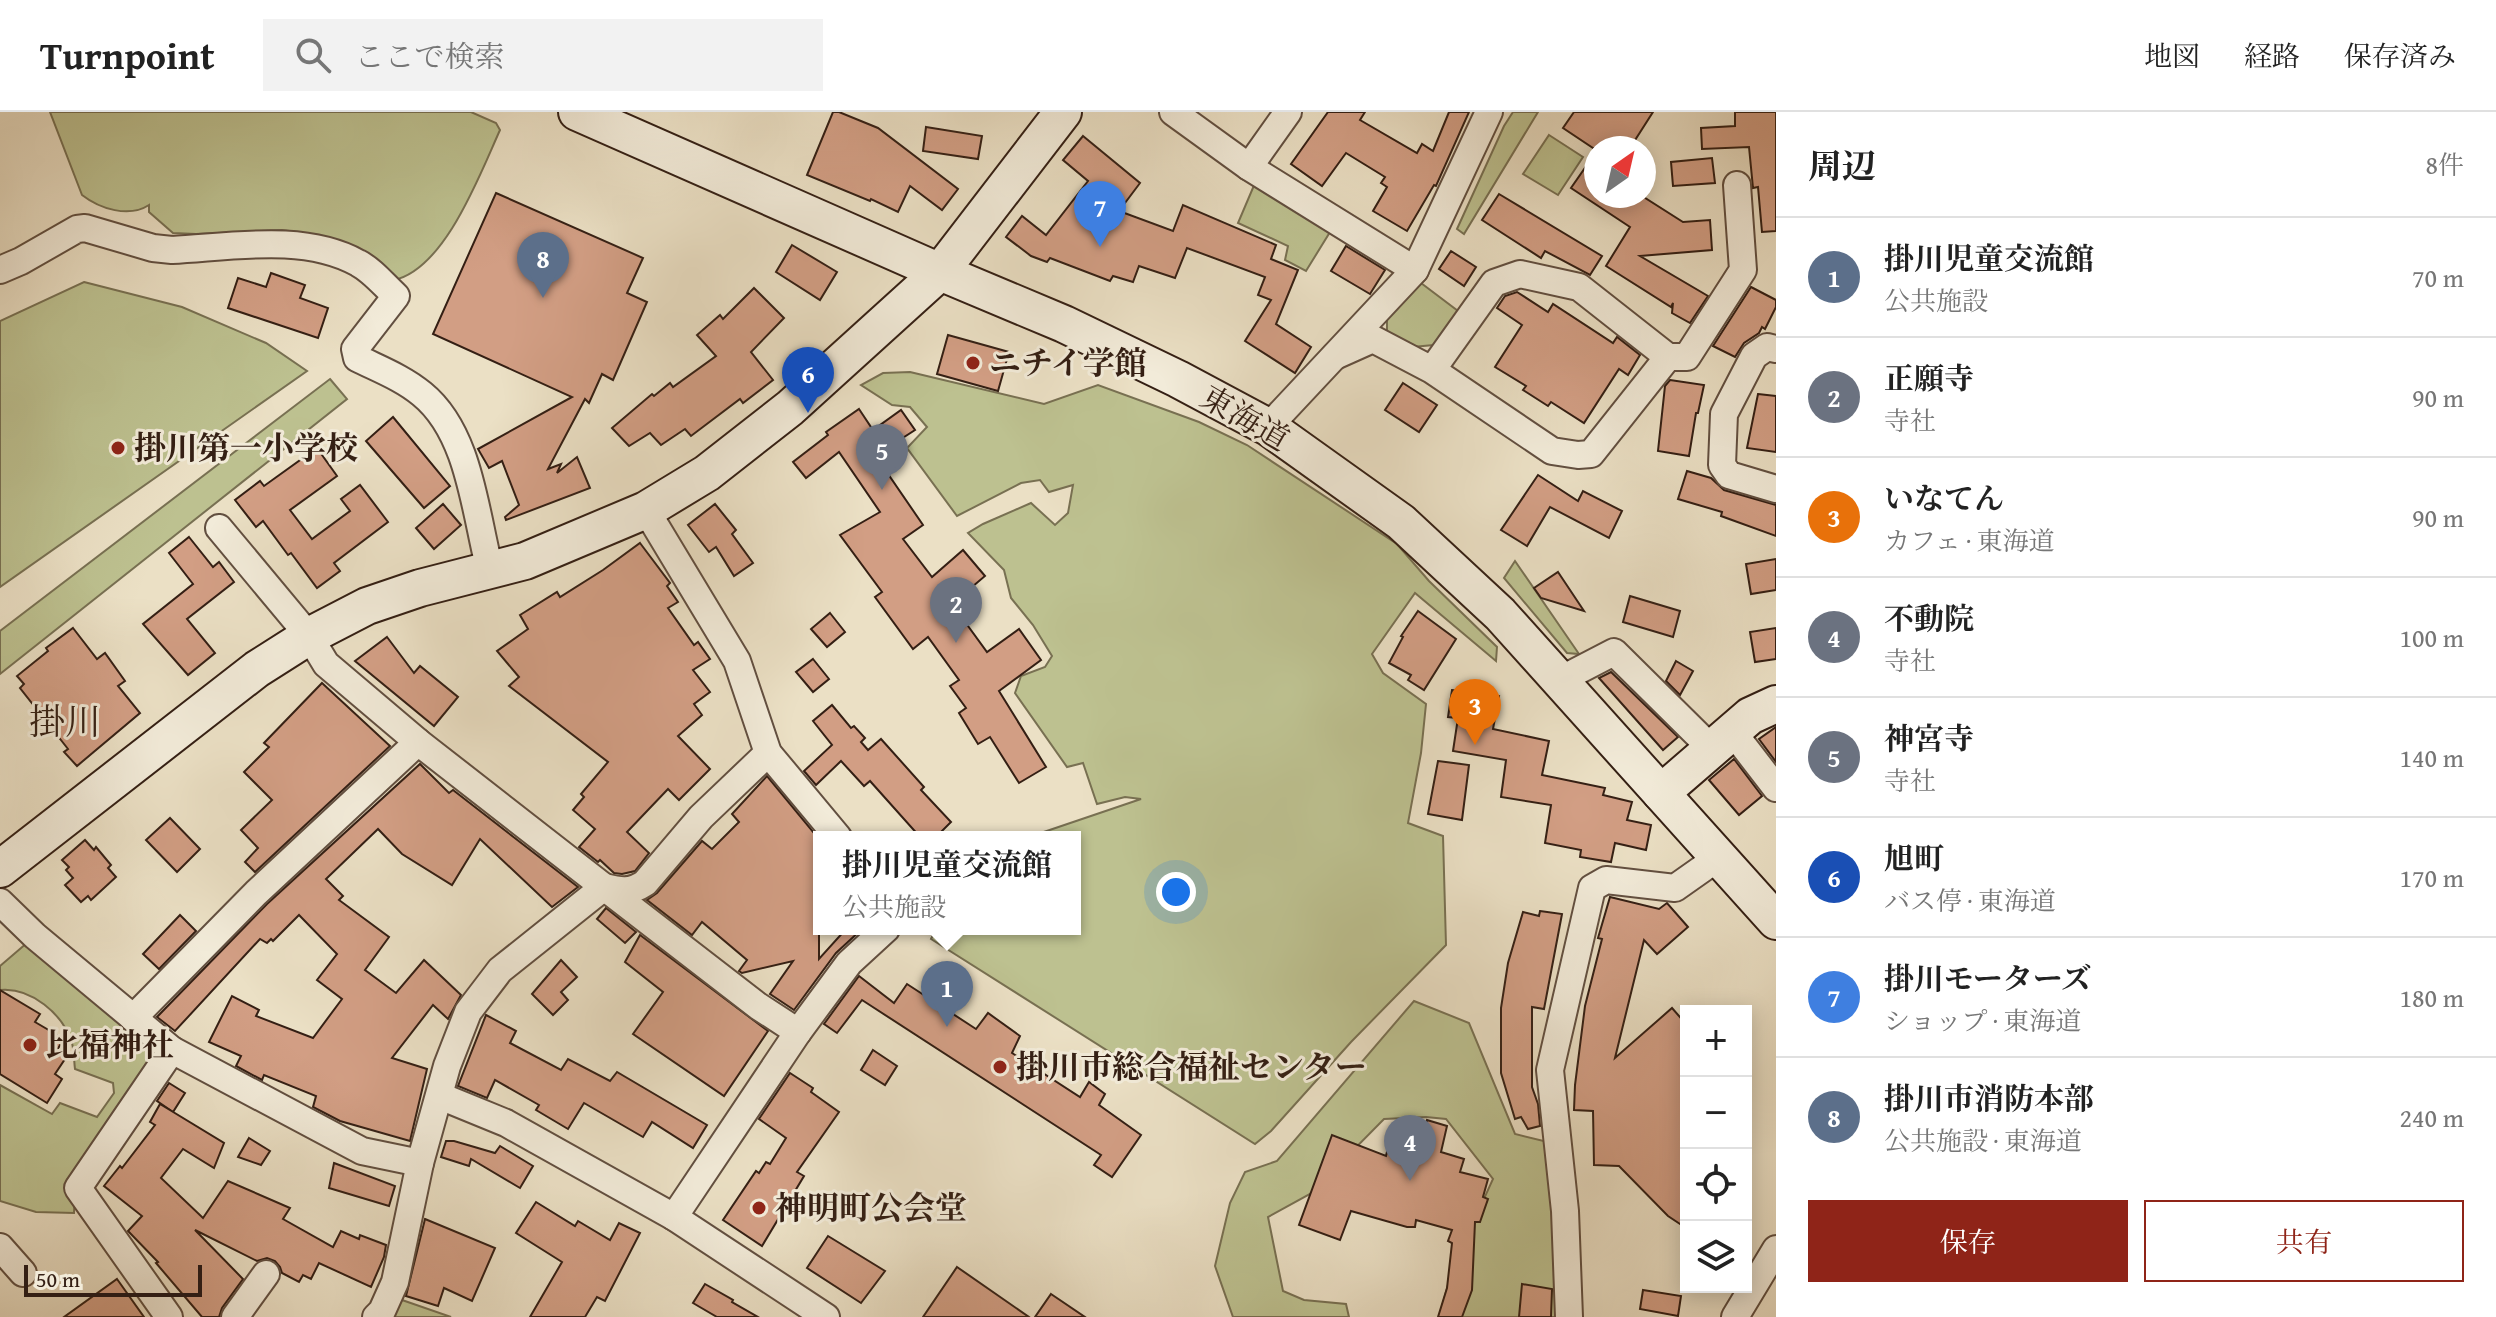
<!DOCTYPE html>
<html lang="ja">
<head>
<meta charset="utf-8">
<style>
  :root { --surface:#fff; --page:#f2f2f2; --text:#222; --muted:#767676; --line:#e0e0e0; --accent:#8f2418 }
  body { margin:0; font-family:"Gentium Book Plus","Noto Serif JP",serif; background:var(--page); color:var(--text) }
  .controls { position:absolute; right:24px; bottom:24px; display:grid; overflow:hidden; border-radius:0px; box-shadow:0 4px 20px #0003 }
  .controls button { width:72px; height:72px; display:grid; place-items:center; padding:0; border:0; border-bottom:2px solid var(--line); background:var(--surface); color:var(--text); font:40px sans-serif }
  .compass { position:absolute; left:1584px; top:24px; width:72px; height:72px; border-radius:50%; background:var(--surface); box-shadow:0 4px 20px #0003; rotate:34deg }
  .scale { position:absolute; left:24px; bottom:20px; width:178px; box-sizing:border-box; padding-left:8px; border:4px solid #341f14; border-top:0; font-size:22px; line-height:28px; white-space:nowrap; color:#341f14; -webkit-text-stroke:6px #f2ebd9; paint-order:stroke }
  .you { position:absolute; left:1176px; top:780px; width:28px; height:28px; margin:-20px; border:6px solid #fff; border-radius:50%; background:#1a73e8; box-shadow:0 0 0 12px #1a73e833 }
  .badge { display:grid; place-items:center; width:52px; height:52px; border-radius:50%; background:var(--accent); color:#fff; font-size:26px; font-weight:700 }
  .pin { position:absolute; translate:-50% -66px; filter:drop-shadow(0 2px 4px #0008) }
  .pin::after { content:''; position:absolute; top:42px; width:28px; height:24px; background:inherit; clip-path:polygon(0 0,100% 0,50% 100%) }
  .popup { position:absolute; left:813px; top:719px; width:268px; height:104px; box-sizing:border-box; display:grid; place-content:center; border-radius:0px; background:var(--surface); filter:drop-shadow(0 2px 6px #0005); font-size:26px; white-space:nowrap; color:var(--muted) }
  .popup b { font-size:30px; color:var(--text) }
  .popup::after { content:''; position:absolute; left:50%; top:100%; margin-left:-16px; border:16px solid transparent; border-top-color:var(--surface) }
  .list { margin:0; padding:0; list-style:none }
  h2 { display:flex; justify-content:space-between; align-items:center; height:104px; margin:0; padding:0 32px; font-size:34px }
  h2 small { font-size:26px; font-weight:400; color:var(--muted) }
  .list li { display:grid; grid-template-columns:52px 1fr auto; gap:24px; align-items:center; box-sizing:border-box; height:120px; padding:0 32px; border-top:2px solid var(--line) }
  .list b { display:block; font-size:30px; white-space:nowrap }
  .list p { margin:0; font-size:26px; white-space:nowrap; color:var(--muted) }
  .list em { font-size:26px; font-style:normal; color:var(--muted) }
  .actions { display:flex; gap:16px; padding:24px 32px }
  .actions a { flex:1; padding:18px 0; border:2px solid var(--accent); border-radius:0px; text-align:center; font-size:28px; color:var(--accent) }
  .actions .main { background:var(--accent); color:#fff }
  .icon { flex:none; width:44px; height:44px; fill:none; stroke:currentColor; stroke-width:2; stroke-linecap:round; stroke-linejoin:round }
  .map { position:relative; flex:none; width:1776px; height:1205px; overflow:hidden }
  header { display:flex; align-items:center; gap:48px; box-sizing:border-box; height:112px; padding:0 40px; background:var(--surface); border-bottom:2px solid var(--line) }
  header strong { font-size:38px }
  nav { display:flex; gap:44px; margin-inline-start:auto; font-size:28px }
  .search { width:560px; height:72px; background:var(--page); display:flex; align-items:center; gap:20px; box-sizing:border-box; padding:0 28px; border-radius:0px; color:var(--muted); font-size:30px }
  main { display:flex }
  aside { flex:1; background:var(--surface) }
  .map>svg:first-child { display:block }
  .green { fill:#bdc190; stroke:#787052; stroke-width:2 }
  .building { fill:#d29e84; stroke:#341f14; stroke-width:2 }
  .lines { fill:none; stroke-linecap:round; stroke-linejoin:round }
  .street-casing { stroke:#624f40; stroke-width:30 }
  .secondary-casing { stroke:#341f14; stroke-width:40 }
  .street { stroke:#f2ebd9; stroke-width:26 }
  .secondary { stroke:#f2ebd9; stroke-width:36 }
  .poi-dot { fill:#8f2418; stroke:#f2ebd9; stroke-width:3 }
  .labels { text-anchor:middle; stroke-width:6; stroke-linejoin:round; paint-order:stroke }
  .poi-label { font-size:32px; font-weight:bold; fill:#341f14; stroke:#f2ebd9; text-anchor:start }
  .street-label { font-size:32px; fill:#341f14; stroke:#f2ebd9 }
  .quarter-label { font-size:36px; fill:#341f14; stroke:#f2ebd9 }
</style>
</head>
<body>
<header>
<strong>Turnpoint</strong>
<div class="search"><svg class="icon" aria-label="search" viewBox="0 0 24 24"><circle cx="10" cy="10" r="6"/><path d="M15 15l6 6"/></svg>ここで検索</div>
<nav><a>地図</a><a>経路</a><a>保存済み</a></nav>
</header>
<main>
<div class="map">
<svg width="1776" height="1205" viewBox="0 0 1776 1205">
  <rect width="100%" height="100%" fill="#ebe0c5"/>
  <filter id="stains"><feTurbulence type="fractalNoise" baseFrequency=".0025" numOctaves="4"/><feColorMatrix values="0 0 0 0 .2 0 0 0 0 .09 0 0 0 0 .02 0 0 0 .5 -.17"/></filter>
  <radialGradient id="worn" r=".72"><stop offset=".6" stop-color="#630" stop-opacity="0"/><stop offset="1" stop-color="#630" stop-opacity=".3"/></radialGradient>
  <g class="green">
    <path d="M50,0H471L496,11L500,18C480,62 445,157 394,168L351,135L318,123L282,118L196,122L173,121L149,100V93C129,106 100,97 82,83Z"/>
    <polygon points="1513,0 1538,0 1464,122 1457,117 1504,14"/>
    <polygon points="1549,23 1583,45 1558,83 1523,62"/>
    <polygon points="1255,71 1330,120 1306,159 1285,148 1288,134 1238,111"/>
    <polygon points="84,170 182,195 266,231 307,259 0,475 0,209"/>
    <polygon points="1421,171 1458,199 1434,233 1412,235 1387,223 1387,203"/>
    <polygon points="910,260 1044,292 1098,273 1199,310 1247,333 1397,432 1429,469 1497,535 1496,549 1415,481 1372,542 1383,561 1426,592 1421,641 1408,711 1443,724 1446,833 1351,930 1271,1019 1255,1032 931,827 936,817 1075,817 1075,725 1029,725 1141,687 1125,685 1097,692 1083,651 1067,655 1015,581 1021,564 1045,555 1052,544 1033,513 1011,486 1004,458 968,421 983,412 1031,391 1055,413 1068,401 1073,373 1049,380 1040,368 1021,371 957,404 907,336 927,315 910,295 892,293 861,273 883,261"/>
    <polygon points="330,267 347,287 0,562 0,519"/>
    <polygon points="1515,449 1579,542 1567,541 1504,466"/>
    <path d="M35,824L172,938L75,1075L74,1101L36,1100L0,1089V973L52,1002L60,991L97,1005L114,981L113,971L75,957C74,949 74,939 72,931C63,902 31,875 0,878V854Z"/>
    <polygon points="1414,889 1469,911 1515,1022 1552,1031 1558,1205 1439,1205 1453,1155 1493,1067 1446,1007 1426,1005 1384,1007 1310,1082 1268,1105 1283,1179 1304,1188 1346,1192 1349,1205 1233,1205 1215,1154 1230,1091 1245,1060 1277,1049"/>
    <polygon points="402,1188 451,1205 388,1205"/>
  </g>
  <g class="building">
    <polygon points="833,0 839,0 878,16 958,77 942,98 910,74 898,100 871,87 870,89 807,63"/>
    <polygon points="1328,0 1365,0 1360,8 1417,41 1422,32 1433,39 1449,0 1469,0 1436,74 1434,73 1407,119 1373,99 1387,75 1381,71 1385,65 1346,41 1322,74 1291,52"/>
    <polygon points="1574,0 1653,0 1630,36 1593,36 1563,16"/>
    <polygon points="1735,0 1776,0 1776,119 1762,120 1758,75 1753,76 1749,35 1702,37 1701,16 1735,14"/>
    <polygon points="926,15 982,24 978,47 923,39"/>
    <polygon points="1083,24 1140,71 1119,99 1173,119 1183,93 1276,133 1271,147 1298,158 1276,212 1311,235 1295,261 1245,229 1271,188 1258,183 1265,165 1187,136 1175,166 1139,154 1133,170 1113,164 1110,169 1050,146 1047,150 1031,144 1006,125 1022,104 1046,123 1088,69 1063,48"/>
    <polygon points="1596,40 1596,84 1642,84 1683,110 1710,108 1712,138 1640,144 1708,184 1690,211 1672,201 1673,191 1671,195 1606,154 1630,115 1571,76"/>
    <polygon points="1712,46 1715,71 1673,74 1671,50"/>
    <polygon points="496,81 643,146 627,181 647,190 613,268 602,262 589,291 585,287 548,357 561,352 557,361 577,345 590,376 506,408 505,405 519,393 502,349 489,356 478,337 572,285 433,222"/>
    <polygon points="1499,82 1602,144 1590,163 1545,139 1541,146 1482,108"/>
    <polygon points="792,133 837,160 820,188 776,160"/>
    <polygon points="1346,134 1385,158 1370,182 1331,159"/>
    <polygon points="1451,139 1476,155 1464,174 1439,157"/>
    <polygon points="271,161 305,173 300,186 328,196 318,226 228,196 238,166 266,175"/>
    <polygon points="1751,175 1776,188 1776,195 1765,217 1762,215 1759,221 1744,231 1735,245 1713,234"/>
    <polygon points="754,176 784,206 751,240 773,268 743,291 740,287 691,324 685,317 661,333 650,321 629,334 612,316 652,282 654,284 670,271 673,275 716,244 697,223 720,203 723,207"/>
    <polygon points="1517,180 1548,200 1553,192 1613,231 1617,225 1640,243 1628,263 1619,257 1584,311 1551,290 1548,294 1523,278 1526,274 1495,255 1522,213 1497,196 1505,184"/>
    <polygon points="948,223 1009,240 998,279 937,262"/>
    <polygon points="1670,268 1704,273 1698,301 1696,301 1689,344 1658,339 1665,274"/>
    <polygon points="1403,271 1437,293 1419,320 1385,298"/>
    <polygon points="1758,282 1776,284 1776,340 1747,336"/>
    <polygon points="859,297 873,318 901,298 915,318 884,338 893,351 884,356 923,413 903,427 932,465 963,438 985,464 952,492 987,540 1019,517 1041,548 999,579 1046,655 1019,671 990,625 978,632 959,601 966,596 950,574 959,568 928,525 913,537 875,485 882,480 840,423 880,400 839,340 806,366 793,350 828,323 826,320"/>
    <polygon points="393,305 450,374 424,396 366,329"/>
    <polygon points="317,336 337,364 290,398 312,427 350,399 341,387 360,373 388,410 334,451 340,459 317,476 291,441 288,443 263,409 256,415 235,388 260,369 264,374"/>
    <polygon points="1687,359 1711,366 1724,378 1776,393 1776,424 1721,404 1722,400 1678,387"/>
    <polygon points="1538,363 1578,389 1583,379 1622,399 1609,426 1550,395 1527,434 1501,418"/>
    <polygon points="443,392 461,413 434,437 416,416"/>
    <polygon points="715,392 736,418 732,422 753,451 734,464 716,435 709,440 688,413"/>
    <polygon points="189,425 213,455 219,450 234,470 187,507 215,541 188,563 143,512 193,472 169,441"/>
    <polygon points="640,431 670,471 667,474 678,490 668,496 694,533 698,530 710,547 693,558 710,580 694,592 702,603 678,624 710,657 679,688 668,677 627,720 649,741 635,759 622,762 614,761 600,748 598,750 579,735 595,717 573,698 584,685 581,682 608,650 509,574 519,565 497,539 528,517 520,503 557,480 560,485 603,458"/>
    <polygon points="1776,447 1776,478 1751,482 1746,452"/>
    <polygon points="1558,460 1584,499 1541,486 1534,476"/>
    <polygon points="1630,484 1680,499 1673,525 1623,510"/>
    <polygon points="1418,499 1456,527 1424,578 1408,568 1411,563 1389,551 1403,525 1401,524"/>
    <polygon points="830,501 845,520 827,535 811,517"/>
    <polygon points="73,516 97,547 105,541 125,569 118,574 140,601 77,654 64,640 68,637 20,576 24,572 17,564 48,539 46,536"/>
    <polygon points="1776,516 1776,547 1755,550 1750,520"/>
    <polygon points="387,525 414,561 420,554 458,585 434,614 355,549"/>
    <polygon points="813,547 829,567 813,580 796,560"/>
    <polygon points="1676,549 1693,559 1680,583 1666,569"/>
    <polygon points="1611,560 1678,625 1663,638 1599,566"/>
    <polygon points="322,571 390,634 255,760 245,750 258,736 241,718 272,688 244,660 269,635 264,631"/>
    <polygon points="1452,578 1499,584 1493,617 1549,629 1542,663 1605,676 1603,683 1632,690 1627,708 1651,713 1646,738 1615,731 1611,750 1580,745 1581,738 1545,731 1551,693 1501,685 1506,648 1453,639 1458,606 1448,605"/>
    <polygon points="832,593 851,616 854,614 865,626 861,630 868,638 881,627 924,675 921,678 951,710 936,725 920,725 870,669 864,674 841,649 816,673 804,659 832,633 813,609"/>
    <polygon points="1776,615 1776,650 1759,627"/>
    <polygon points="1734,647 1762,684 1739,703 1709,668"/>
    <polygon points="1438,649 1469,653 1462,708 1428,702"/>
    <polygon points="420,652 449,681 453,678 578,775 552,795 480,727 452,773 402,742 378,717 326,767 343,784 339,788 389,825 365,858 396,881 424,848 461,883 448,907 433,893 392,946 427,957 410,1029 340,1009 313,995 316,984 264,963 262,968 236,954 241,944 209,930 232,884 259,898 256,904 313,926 342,887 317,868 337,842 299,803 273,829 271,827 267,831 260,827 175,919 157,905 267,792"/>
    <polygon points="767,664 819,727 819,847 846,817 862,817 836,841 794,898 770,882 793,849 742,861 739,859 747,848 702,810 692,823 647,788 657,781 702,729 712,737 739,710 732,702"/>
    <polygon points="170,706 200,737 177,760 146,728"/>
    <polygon points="85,728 94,738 96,735 111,753 108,756 116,765 91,788 88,784 81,790 65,773 73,766 66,758 69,755 62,748"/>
    <polygon points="1610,785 1659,797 1667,791 1688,815 1657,842 1644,828 1615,946 1672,896 1686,912 1686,1116 1668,1104 1619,1054 1594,1053 1593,999 1574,998 1575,973 1585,894 1602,827 1598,826"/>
    <polygon points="606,796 636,820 625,831 597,807"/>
    <polygon points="1540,799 1562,802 1544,897 1532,895 1532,975 1538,992 1540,1014 1528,1017 1521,1005 1515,1007 1501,961 1501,896 1508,851 1523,800 1539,804"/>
    <polygon points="180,803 196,819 159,857 143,842"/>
    <polygon points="640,823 768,919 724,984 633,922 663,880 625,850"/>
    <polygon points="561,848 577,865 561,880 568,888 553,903 532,882"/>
    <polygon points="859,864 894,891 907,872 976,917 988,901 1020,924 1012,941 1080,985 1089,970 1105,982 1099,993 1141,1023 1112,1065 1094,1053 1101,1043 862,888 837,921 824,912"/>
    <polygon points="0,878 40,902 35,910 64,927 57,938 67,944 55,962 62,967 47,991 0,962"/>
    <polygon points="486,903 516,919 510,931 561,958 568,947 610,969 617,960 707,1013 693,1036 652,1010 643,1025 584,991 568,1017 536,998 539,993 495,968 487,986 458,974"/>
    <polygon points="873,938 897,954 885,973 861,958"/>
    <polygon points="790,961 813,976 811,980 839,1000 797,1060 804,1064 762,1134 723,1108 756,1059 759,1061 766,1050 770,1052 786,1026 759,1007"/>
    <polygon points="169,971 185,981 173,1000 157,989"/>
    <polygon points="160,992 224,1031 214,1056 183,1037 161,1066 203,1106 228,1069 290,1096 283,1107 333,1135 341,1119 359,1127 360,1123 386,1133 384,1145 371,1175 319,1151 311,1167 303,1163 299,1170 282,1161 280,1155 275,1149 267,1146 257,1149 195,1118 243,1167 222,1196 219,1205 202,1205 156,1151 158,1150 128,1119 142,1104 104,1074 120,1054 122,1056 155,1013 150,1010"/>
    <polygon points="1427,1008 1447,1014 1441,1040 1464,1047 1460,1060 1488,1067 1483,1085 1488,1087 1480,1110 1475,1110 1472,1178 1462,1205 1438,1205 1447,1176 1452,1131 1448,1129 1452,1118 1416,1108 1415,1115 1407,1115 1351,1099 1340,1128 1299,1113 1332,1023 1386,1044 1390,1027 1401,1028 1402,1024 1421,1029"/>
    <polygon points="249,1026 270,1039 261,1053 238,1045"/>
    <polygon points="446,1029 454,1029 495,1041 500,1034 533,1054 520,1076 471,1047 469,1054 441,1045"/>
    <polygon points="334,1051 395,1074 389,1094 329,1076"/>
    <polygon points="536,1090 575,1114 578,1109 610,1128 619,1111 640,1121 605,1189 597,1185 585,1205 530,1205 562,1150 516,1121"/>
    <polygon points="425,1107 495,1136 472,1189 444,1176 438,1194 406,1184"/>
    <polygon points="828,1124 885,1159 861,1191 807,1156"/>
    <polygon points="957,1155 1029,1205 923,1205"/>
    <polygon points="117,1167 144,1205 64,1205"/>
    <polygon points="705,1172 733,1188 732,1190 758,1205 717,1205 693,1191"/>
    <polygon points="1522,1172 1552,1177 1551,1205 1519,1205"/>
    <polygon points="1643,1178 1681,1184 1678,1204 1640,1197"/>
    <polygon points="1051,1182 1085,1205 1035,1205"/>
  </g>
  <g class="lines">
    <defs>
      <g id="street">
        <polyline points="1173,0 1249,55 1415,158"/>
        <polyline points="1249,55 1288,0"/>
        <path d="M0,158L21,149L77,117L85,116L153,136L172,138C231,135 304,121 358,151C372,158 384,173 396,184L355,237L357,246C379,257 403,266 422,282C470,321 475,401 490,458"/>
        <polyline points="1776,237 1767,235 1754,244 1724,302 1722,353 1729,363 1776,377"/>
        <polyline points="1335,244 1373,227 1432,258 1552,339 1578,343 1591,342 1668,245 1579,175 1520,162 1494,171 1432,258"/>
        <polyline points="1668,245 1687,245 1743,158 1737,73"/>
        <polyline points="1268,315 1415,158 1489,0"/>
        <polyline points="646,398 737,549 768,641 838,725"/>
        <polyline points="219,416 309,524 326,552 418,630 604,775 758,894 798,920 674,1105"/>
        <polyline points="1560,568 1614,540 1712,637"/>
        <polyline points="1732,619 1776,676"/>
        <polyline points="0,790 35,824 172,938 362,1039 420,1051"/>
        <polyline points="133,906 256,781 418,630"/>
        <polyline points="798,920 849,851 886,817"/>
        <polyline points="440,984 506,1011 674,1105 826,1205"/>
        <polyline points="0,1135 23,1161"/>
        <polyline points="169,1205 78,1076 172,938"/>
        <polyline points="235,1205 266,1162"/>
        <path d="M376,1205L382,1199L395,1170L420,1051L447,954L468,900L500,858L604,775C621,779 630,781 645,771L701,705L768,641"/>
        <polyline points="1569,1205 1565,1099 1550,958 1592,776 1606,768 1675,776 1719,745"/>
        <polyline points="1735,1205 1776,1137"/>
      </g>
      <g id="secondary">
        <polyline points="577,0 940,160 1064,212 1178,267 1268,315 1401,410 1500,502 1776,809"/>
        <polyline points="1661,681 1750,604 1776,592"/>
        <polyline points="0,757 257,557 309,524 367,494 420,476 525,449 646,398 707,361 790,296 940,160 1063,0"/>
      </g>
    </defs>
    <use href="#street" class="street-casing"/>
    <use href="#secondary" class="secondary-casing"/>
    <use href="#street" class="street"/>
    <use href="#secondary" class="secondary"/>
  </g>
  <g class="poi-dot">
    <circle cx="973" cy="251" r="8"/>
    <circle cx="118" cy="336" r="8"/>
    <circle cx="30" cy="933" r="8"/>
    <circle cx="1000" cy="955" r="8"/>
    <circle cx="759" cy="1096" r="8"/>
  </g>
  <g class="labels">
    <g class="poi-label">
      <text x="989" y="262">ニチイ学館</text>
      <text x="134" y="347">掛川第一小学校</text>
      <text x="46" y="944">比福神社</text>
      <text x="1016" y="966">掛川市総合福祉センター</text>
      <text x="775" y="1107">神明町公会堂</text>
    </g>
    <g class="street-label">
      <text transform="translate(1245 306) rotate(30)" y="11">東海道</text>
    </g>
    <g class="quarter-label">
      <text x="65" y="622">掛川</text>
    </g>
  </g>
  <rect width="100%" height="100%" filter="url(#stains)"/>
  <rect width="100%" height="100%" fill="url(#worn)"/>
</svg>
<div class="controls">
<button>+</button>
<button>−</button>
<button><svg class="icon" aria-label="locate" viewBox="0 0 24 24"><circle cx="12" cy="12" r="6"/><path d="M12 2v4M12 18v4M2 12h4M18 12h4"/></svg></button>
<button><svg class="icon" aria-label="layers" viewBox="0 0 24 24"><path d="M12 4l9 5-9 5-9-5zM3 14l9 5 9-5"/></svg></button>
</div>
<svg class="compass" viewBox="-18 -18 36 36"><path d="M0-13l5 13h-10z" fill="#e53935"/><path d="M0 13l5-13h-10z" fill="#767676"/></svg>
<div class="scale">50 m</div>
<div class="you"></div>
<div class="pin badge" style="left:947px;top:915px;background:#5c6f8a">1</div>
<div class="popup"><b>掛川児童交流館</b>公共施設</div>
<div class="pin badge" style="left:956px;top:531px;background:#6b7280">2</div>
<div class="pin badge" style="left:1475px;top:633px;background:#e8710a">3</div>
<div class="pin badge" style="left:1410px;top:1069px;background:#6b7280">4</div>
<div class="pin badge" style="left:882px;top:378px;background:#6b7280">5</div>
<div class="pin badge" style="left:808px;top:301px;background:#1a4fb4">6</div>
<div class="pin badge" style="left:1100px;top:135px;background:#3f7fe0">7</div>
<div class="pin badge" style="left:543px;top:186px;background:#5c6f8a">8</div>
</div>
<aside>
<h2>周辺<small>8件</small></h2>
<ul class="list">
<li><span class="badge" style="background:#5c6f8a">1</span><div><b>掛川児童交流館</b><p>公共施設</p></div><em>70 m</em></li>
<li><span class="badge" style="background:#6b7280">2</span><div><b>正願寺</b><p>寺社</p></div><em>90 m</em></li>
<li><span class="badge" style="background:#e8710a">3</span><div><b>いなてん</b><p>カフェ · 東海道</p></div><em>90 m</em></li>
<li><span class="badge" style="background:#6b7280">4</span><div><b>不動院</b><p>寺社</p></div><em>100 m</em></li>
<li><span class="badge" style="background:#6b7280">5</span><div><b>神宮寺</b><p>寺社</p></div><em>140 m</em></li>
<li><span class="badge" style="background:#1a4fb4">6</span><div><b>旭町</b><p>バス停 · 東海道</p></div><em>170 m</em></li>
<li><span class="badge" style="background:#3f7fe0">7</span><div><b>掛川モーターズ</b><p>ショップ · 東海道</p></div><em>180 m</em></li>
<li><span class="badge" style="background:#5c6f8a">8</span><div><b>掛川市消防本部</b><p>公共施設 · 東海道</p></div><em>240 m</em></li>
</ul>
<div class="actions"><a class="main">保存</a><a>共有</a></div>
</aside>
</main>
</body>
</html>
